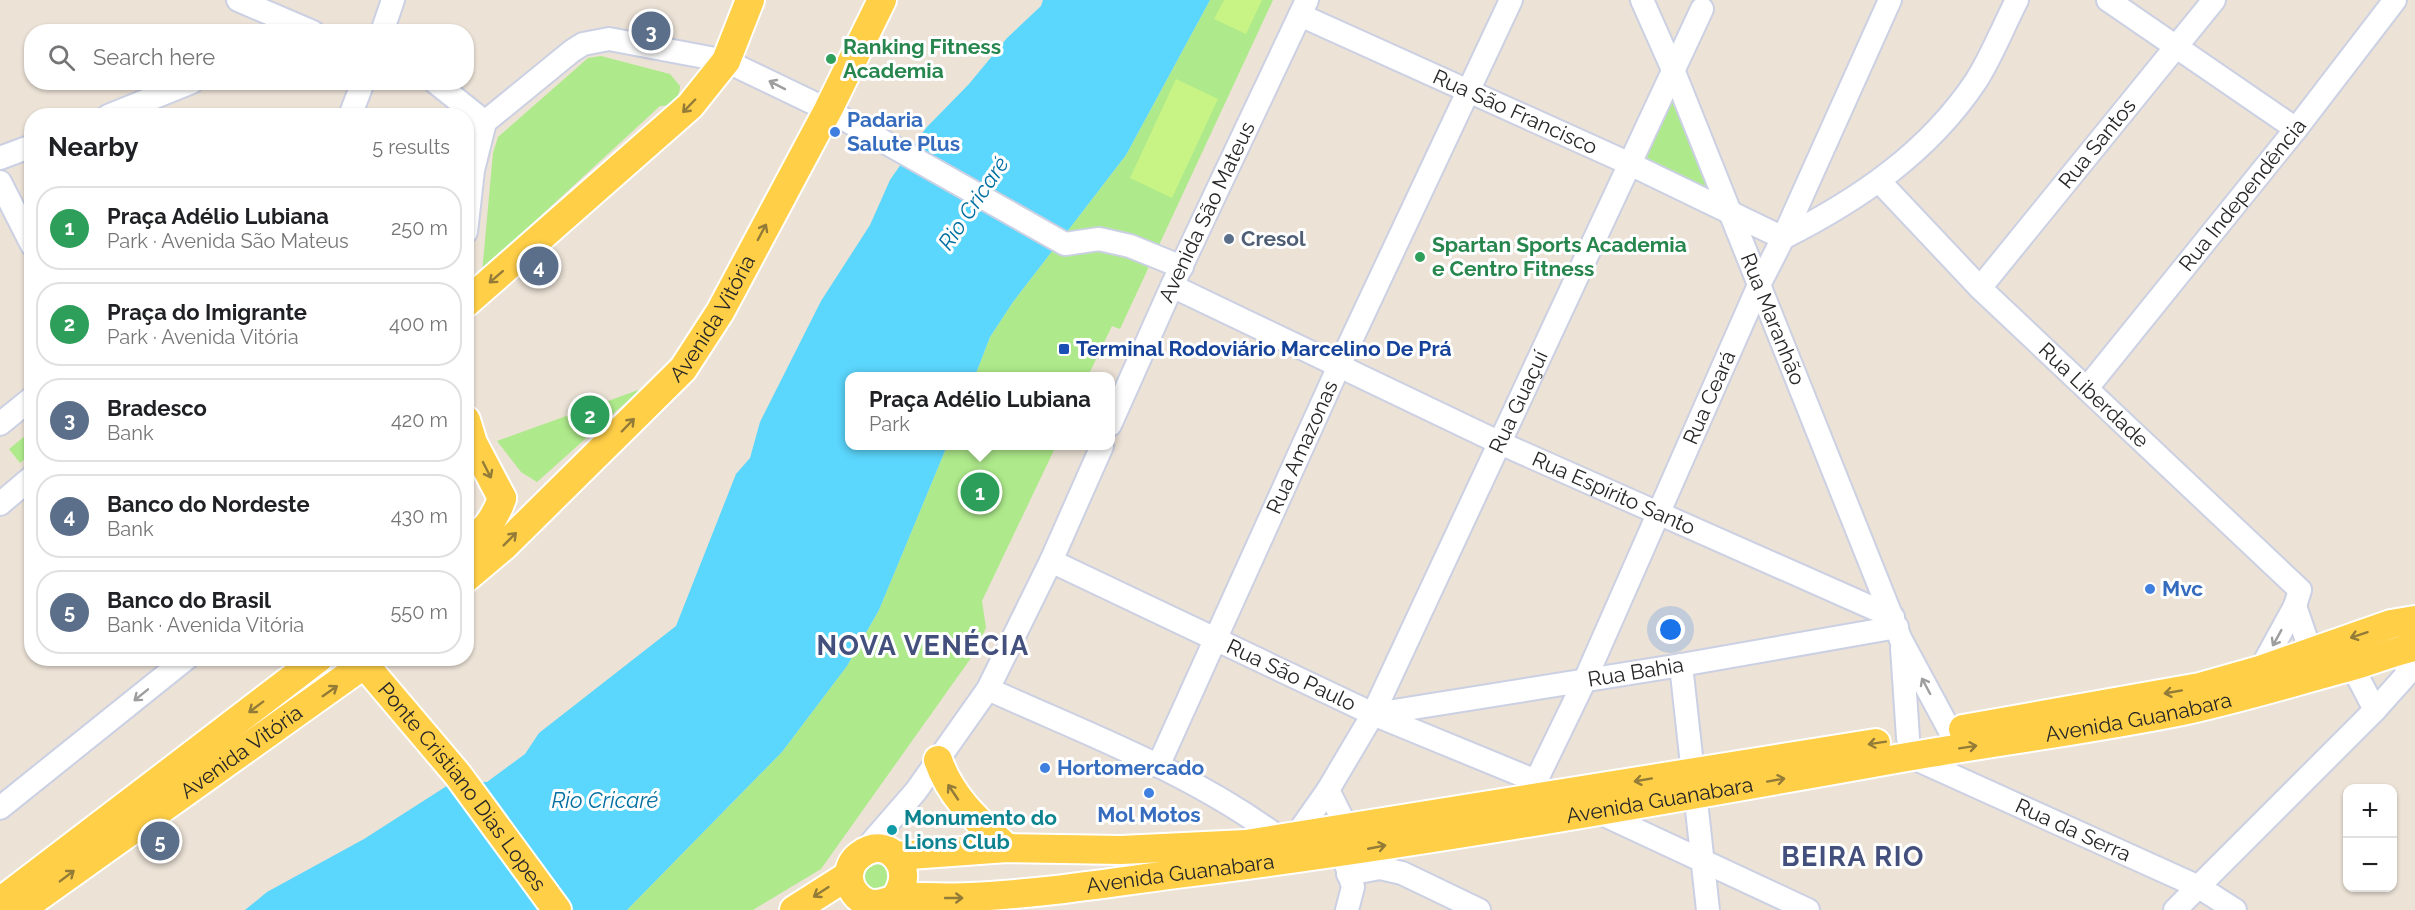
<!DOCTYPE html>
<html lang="en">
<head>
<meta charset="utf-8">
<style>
  :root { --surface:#fff; --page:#f2f2f2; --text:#202124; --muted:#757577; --line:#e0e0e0; --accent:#2563eb }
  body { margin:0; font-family:Raleway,sans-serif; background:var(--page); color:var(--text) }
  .controls { position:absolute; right:18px; bottom:18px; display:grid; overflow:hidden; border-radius:12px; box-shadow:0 2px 4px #0004 }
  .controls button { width:54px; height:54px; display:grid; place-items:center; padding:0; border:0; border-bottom:2px solid var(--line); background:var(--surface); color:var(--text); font:30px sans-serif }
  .you { position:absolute; left:1671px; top:630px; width:21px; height:21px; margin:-15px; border:4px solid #fff; border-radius:50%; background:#1a73e8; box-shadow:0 0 0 9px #1a73e833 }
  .badge { display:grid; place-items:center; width:39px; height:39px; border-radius:50%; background:var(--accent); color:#fff; font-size:20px; font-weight:700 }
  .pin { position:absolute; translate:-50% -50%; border:3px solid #fff; box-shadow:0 2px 6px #0006 }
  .popup { position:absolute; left:845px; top:372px; width:270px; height:78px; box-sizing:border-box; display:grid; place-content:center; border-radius:12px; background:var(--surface); filter:drop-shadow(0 2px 4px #0005); font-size:20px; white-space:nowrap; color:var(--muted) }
  .popup b { font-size:22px; color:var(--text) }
  .popup::after { content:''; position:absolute; left:50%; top:100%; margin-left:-12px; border:12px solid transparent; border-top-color:var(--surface) }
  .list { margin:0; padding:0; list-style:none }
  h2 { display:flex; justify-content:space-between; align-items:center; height:78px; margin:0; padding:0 24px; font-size:26px }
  h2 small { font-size:20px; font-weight:400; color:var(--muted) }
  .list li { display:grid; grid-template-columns:39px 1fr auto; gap:18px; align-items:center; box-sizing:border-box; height:84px; margin:0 12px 12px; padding:0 12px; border:2px solid var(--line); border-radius:24px }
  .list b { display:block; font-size:22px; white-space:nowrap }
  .list p { margin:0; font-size:20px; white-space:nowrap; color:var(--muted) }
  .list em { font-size:20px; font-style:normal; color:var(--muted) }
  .icon { flex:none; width:33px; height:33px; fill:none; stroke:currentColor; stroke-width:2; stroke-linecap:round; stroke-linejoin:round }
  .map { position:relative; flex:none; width:2415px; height:910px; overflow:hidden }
  .search { position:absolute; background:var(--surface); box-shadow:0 2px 4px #0004; left:24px; top:24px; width:450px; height:66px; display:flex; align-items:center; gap:15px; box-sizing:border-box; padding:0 21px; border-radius:24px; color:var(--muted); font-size:22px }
  .panel { position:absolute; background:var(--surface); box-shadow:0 2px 4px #0004; left:24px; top:108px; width:450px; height:558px; border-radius:24px }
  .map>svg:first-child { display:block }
  .green { fill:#aeea8b }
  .pitch { fill:#c8f385 }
  .water { fill:#5bd6fc }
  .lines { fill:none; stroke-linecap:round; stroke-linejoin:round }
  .minor-casing { stroke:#cbd0e3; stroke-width:26 }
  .major-casing { stroke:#fff; stroke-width:32 }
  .minor { stroke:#fff; stroke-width:22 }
  .major { stroke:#ffcf48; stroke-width:28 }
  .oneway { stroke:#9e9e9e }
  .oneway2 { stroke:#937b38 }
  .leisure-dot { fill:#2e9e5b; stroke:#fff; stroke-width:2 }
  .shop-dot { fill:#3f7fe0; stroke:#fff; stroke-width:2 }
  .service-dot { fill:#5c6f8a; stroke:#fff; stroke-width:2 }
  .transit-dot { fill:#1a4fb4; stroke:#fff; stroke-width:2 }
  .culture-dot { fill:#0f9aa8; stroke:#fff; stroke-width:2 }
  .labels { text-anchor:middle; stroke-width:6; stroke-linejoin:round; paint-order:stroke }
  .leisure-label { font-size:21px; font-weight:bold; fill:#27864d; stroke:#fff; text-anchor:start }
  .street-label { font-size:21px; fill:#272727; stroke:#fff }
  .shop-label { font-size:21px; font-weight:bold; fill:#366cbe; stroke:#fff; text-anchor:start }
  .service-label { font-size:21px; font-weight:bold; fill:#4e5e75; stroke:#fff; text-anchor:start }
  .transit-label { font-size:21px; font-weight:bold; fill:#164399; stroke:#fff; text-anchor:start }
  .culture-label { font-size:21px; font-weight:bold; fill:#0d838f; stroke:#fff; text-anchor:start }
  .water-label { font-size:22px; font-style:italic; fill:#006fa2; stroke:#fff }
  .district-label { font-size:27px; font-weight:bold; letter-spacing:1.5px; fill:#434f7c; stroke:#fff }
</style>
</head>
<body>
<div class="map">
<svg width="2415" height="910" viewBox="0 0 2415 910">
  <rect width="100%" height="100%" fill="#ece2d6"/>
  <g class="green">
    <polygon points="1210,0 1273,0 1120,329 1112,326 1088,376 975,376 990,337 1013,302 1126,155"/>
    <path d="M601,56L670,74L680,86C680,99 672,106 660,106L522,233L520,243L482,273L493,153L498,137L588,58Z"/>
    <polygon points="1672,98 1712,193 1642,156"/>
    <polygon points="641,389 537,482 521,472 497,441"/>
    <polygon points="31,431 31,454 20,463 9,449"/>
    <polygon points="947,446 1056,446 982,601 986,628 971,658 821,869 753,910 627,910 782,752 847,666 879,610"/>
    <polygon points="881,860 896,878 875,897 858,875 860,869"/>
  </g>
  <g class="pitch">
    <polygon points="1224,0 1262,0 1246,34 1214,19"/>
    <polygon points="1176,79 1218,99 1172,198 1130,178"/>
  </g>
  <polygon class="water" points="1043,0 1210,0 1126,155 1013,302 990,337 975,376 850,376 850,446 947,446 879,610 847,666 782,752 627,910 245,910 267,892 364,839 453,782 487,782 525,754 539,733 676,626 736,474 750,458 760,422 821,301 870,225 890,180 926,128 969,84 1007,38 1041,6"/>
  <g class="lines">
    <defs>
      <g id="minor">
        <polyline points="238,0 313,32"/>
        <path id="s1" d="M1642,0L1674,72L1901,640L1950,731"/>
        <polyline points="2108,0 2296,129"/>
        <path id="s2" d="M1300,15L1628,163L1783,238C1858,200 1928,153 1976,81C1992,56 2003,27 2017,0"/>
        <polyline points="382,32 393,0"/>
        <polyline points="435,82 485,122"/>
        <polyline points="108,116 192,82"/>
        <polyline points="350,116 363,82"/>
        <polyline points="0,158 32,146"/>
        <polyline points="0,182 32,245"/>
        <path id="s3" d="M1880,182L1980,288L2300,590L2295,606L2260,670L2261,679"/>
        <polyline points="466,232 473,170 485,122 572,51 583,44 609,39 726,61 828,110 1065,244 1099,239 1130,246 1182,267"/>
        <path id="s4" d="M1172,286L1500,443L1893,617"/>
        <path id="s5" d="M1980,288L2214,0"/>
        <path id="s6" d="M2087,388L2296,129L2395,0"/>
        <polyline points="0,424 32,398"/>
        <path id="s7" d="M1110,425L1172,286L1307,0"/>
        <polyline points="0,504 32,477"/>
        <path id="s8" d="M1051,561L1373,714L1536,781"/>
        <polyline points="2295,606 2316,667"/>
        <polyline points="1902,648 1908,738"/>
        <polyline points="1681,665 1708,910"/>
        <polyline points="2352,666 2375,710"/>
        <path d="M988,689C1087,734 1193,773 1281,839"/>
        <path id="s9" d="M1375,714L1681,665L1897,627"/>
        <path id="s10" d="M1909,756L2199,887L2235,910"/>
        <path id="s11" d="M1158,766L1339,366L1511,0"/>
        <polyline points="1328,790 1347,828"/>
        <path id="s12" d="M1538,798L1536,781L1585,680L1759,285L1783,238L1890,0"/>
        <polyline points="0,808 187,658"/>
        <polyline points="1600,813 1808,910"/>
        <path id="s13" d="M1295,837L1328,790L1373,714L1702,9"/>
        <polyline points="863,852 916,791 988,689 1051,561 1102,446"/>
        <polyline points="1345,861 1353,887 1347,910"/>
        <polyline points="1348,874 1380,868 1402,873 1479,910"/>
        <polyline points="2175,910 2375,710 2408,673 2396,637"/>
      </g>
      <g id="major">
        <polyline points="466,303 690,106 726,61 750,0"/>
        <polyline points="466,420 473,443 502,498"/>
        <path d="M466,546C484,531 495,520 502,498"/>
        <path id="s14" d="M466,578L504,546L683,369L720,312L828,110L882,0"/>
        <path id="s15" d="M359,658L458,775L557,910"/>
        <polyline points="1963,729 2200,687 2260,670 2391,624 2415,620"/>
        <path d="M938,760C951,798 978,821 1007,848"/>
        <polyline points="896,856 1007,848 1121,850 1246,844 1876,743"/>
        <path id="s16" d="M895,898C918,869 888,833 860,855C853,860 849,868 849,877C849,888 857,899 868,903C881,907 889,899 901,898C923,895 947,899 970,897C1039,894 1107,883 1176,874C1413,845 1648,803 1884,761C1983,743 2083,731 2182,711C2238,699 2293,682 2349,667C2371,661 2392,652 2415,647"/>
        <polyline points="0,902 319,658"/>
        <path id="s17" d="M20,910L373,658"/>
        <polyline points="794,910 849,875"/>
      </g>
    </defs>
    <use href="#minor" class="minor-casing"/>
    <use href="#major" class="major-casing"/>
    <use href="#minor" class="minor"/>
    <use href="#major" class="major"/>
  </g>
  <defs><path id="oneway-shaft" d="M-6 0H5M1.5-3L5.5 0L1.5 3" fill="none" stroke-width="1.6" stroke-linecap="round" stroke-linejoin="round" transform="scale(1.5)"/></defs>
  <g class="oneway">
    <use href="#oneway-shaft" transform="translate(777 85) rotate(-153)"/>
    <use href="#oneway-shaft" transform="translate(2277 638) rotate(119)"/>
    <use href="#oneway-shaft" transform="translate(1926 686) rotate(-118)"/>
    <use href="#oneway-shaft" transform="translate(141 695) rotate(141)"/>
  </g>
  <g class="oneway2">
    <use href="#oneway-shaft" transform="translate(689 106) rotate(134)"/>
    <use href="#oneway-shaft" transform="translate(762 232) rotate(-62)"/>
    <use href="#oneway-shaft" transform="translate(496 277) rotate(139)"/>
    <use href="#oneway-shaft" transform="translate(628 425) rotate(-46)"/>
    <use href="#oneway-shaft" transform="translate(487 470) rotate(63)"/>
    <use href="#oneway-shaft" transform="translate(510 539) rotate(-45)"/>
    <use href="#oneway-shaft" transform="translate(2359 635) rotate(162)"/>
    <use href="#oneway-shaft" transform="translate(330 691) rotate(-35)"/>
    <use href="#oneway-shaft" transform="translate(2173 692) rotate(170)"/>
    <use href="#oneway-shaft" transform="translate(256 707) rotate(143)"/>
    <use href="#oneway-shaft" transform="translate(1877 743) rotate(171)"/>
    <use href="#oneway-shaft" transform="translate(1968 747) rotate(-9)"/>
    <use href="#oneway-shaft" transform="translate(1643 780) rotate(170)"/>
    <use href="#oneway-shaft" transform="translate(1776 780) rotate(-10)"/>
    <use href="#oneway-shaft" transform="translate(953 792) rotate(-124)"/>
    <use href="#oneway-shaft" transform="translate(1377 847) rotate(-11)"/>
    <use href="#oneway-shaft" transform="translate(67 876) rotate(-37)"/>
    <use href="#oneway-shaft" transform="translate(821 892) rotate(147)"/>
    <use href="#oneway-shaft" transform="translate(954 898)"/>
  </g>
  <g class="leisure-dot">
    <circle cx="831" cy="59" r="6"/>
    <circle cx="1420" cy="257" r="6"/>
  </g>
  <g class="shop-dot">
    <circle cx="835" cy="132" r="6"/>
    <circle cx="2150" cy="589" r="6"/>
    <circle cx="1045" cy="768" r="6"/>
    <circle cx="1149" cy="793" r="6"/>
  </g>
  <circle class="service-dot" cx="1229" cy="239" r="6"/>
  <rect class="transit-dot" x="1058" y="343" width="12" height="12" rx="3"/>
  <circle class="culture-dot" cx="892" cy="830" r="6"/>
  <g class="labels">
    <g class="leisure-label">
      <text x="843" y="54">Ranking Fitness<tspan x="843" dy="24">Academia</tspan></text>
      <text x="1432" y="252">Spartan Sports Academia<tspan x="1432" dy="24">e Centro Fitness</tspan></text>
    </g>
    <g class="street-label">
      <text dy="7" stroke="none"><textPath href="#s2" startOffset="236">Rua São Francisco</textPath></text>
      <text dy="7" stroke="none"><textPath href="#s5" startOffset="186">Rua Santos</textPath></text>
      <text dy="7" stroke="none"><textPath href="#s6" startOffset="248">Rua Independência</textPath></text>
      <text dy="7" stroke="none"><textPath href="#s7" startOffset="234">Avenida São Mateus</textPath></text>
      <text dy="7" stroke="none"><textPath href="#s14" startOffset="360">Avenida Vitória</textPath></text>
      <text dy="7" stroke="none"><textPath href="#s1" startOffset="345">Rua Maranhão</textPath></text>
      <text dy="7" stroke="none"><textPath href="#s3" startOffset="302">Rua Liberdade</textPath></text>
      <text dy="7" stroke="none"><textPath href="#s12" startOffset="438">Rua Ceará</textPath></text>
      <text dy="7" stroke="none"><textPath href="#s13" startOffset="490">Rua Guaçuí</textPath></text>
      <text dy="7" stroke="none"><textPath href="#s11" startOffset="350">Rua Amazonas</textPath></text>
      <text dy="7" stroke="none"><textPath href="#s4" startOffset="488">Rua Espírito Santo</textPath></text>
      <text dy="7" stroke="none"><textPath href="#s9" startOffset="264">Rua Bahia</textPath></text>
      <text dy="7" stroke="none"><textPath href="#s8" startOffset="266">Rua São Paulo</textPath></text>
      <text dy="7" stroke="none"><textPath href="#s16" startOffset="1430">Avenida Guanabara</textPath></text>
      <text dy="7" stroke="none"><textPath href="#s17" startOffset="272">Avenida Vitória</textPath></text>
      <text dy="7" stroke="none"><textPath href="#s15" startOffset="165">Ponte Cristiano Dias Lopes</textPath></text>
      <text dy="7" stroke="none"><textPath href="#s16" startOffset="944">Avenida Guanabara</textPath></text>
      <text dy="7" stroke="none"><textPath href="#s10" startOffset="180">Rua da Serra</textPath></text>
      <text dy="7" stroke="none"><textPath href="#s16" startOffset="459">Avenida Guanabara</textPath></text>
    </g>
    <g class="shop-label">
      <text x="847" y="127">Padaria<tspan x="847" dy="24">Salute Plus</tspan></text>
      <text x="2162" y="596">Mvc</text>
      <text x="1057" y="775">Hortomercado</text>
      <text x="1149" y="822" text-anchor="middle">Mol Motos</text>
    </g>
    <g class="service-label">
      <text x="1241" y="246">Cresol</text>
    </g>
    <g class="transit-label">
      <text x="1076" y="356">Terminal Rodoviário Marcelino De Prá</text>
    </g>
    <g class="culture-label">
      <text x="904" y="825">Monumento do<tspan x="904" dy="24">Lions Club</tspan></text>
    </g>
    <g class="water-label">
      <text transform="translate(973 203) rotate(-56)" y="8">Rio Cricaré</text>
      <text x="605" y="808">Rio Cricaré</text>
    </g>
    <g class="district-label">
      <text x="923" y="655">NOVA VENÉCIA</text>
      <text x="1853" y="866">BEIRA RIO</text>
    </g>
  </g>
</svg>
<div class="controls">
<button>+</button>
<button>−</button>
</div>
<div class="you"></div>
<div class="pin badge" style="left:980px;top:492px;background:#2e9e5b">1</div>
<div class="popup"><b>Praça Adélio Lubiana</b>Park</div>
<div class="pin badge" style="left:590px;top:415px;background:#2e9e5b">2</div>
<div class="pin badge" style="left:651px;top:31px;background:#5c6f8a">3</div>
<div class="pin badge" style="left:539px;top:266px;background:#5c6f8a">4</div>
<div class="pin badge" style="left:160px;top:841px;background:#5c6f8a">5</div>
<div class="search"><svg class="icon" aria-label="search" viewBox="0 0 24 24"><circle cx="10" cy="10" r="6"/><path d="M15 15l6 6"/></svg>Search here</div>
<section class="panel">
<h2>Nearby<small>5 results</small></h2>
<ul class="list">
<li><span class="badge" style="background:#2e9e5b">1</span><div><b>Praça Adélio Lubiana</b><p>Park · Avenida São Mateus</p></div><em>250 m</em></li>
<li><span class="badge" style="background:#2e9e5b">2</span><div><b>Praça do Imigrante</b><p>Park · Avenida Vitória</p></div><em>400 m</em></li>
<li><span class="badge" style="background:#5c6f8a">3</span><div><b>Bradesco</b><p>Bank</p></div><em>420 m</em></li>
<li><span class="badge" style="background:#5c6f8a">4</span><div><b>Banco do Nordeste</b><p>Bank</p></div><em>430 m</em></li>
<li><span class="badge" style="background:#5c6f8a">5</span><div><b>Banco do Brasil</b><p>Bank · Avenida Vitória</p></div><em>550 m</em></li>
</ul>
</section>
</div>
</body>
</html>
